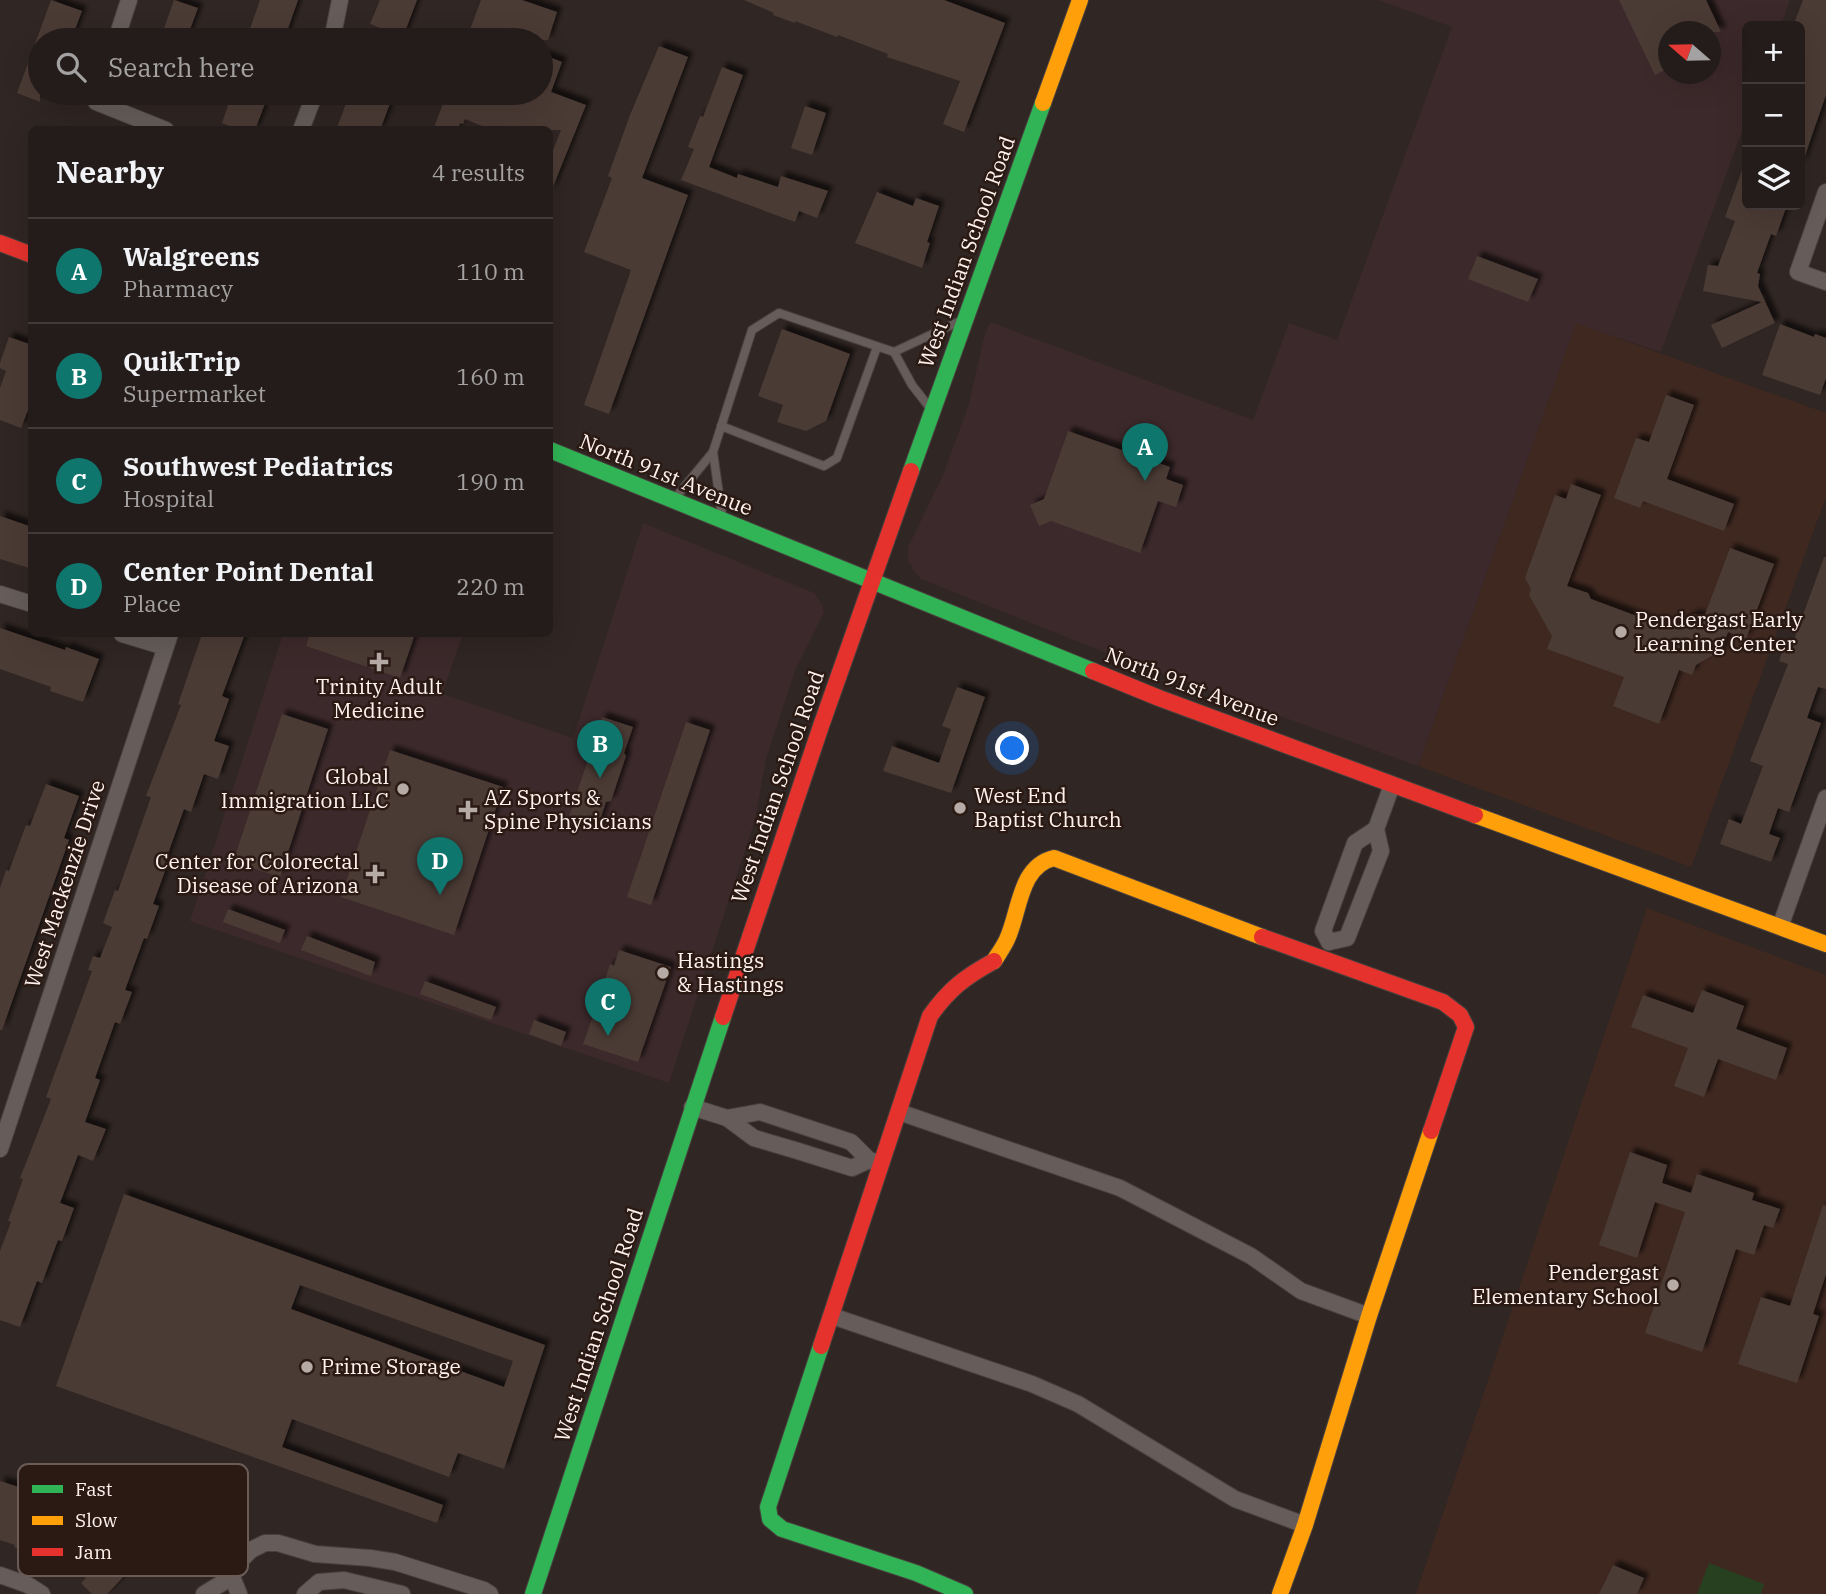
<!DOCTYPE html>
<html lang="en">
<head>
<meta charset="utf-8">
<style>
  :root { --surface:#241c1a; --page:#2c2523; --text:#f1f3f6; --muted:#a3a1a2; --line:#413a39; --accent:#0f766e }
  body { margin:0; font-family:"IBM Plex Serif",serif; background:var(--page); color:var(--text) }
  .controls { position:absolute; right:21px; top:21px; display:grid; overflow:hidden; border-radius:10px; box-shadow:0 7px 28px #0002 }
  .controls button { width:63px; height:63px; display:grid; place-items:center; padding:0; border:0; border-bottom:2px solid var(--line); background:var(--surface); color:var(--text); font:35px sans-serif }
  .compass { position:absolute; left:1658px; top:21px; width:63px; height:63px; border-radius:50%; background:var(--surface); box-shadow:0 7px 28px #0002; rotate:290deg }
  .you { position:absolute; left:1013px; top:749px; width:24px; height:24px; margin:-18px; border:5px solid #fff; border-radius:50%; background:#1a73e8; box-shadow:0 0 0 10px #1a73e833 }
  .badge { display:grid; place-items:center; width:46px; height:46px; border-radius:50%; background:var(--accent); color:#fff; font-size:23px; font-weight:700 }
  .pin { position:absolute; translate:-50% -58px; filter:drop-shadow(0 2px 4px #0008) }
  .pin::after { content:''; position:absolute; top:37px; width:24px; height:21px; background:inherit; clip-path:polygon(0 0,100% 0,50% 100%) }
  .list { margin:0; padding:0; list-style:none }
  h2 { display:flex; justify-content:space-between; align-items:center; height:91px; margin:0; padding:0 28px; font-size:30px }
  h2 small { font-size:23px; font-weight:400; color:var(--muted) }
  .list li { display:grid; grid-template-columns:46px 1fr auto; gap:21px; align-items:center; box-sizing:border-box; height:105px; padding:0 28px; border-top:2px solid var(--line) }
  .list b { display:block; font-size:26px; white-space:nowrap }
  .list p { margin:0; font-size:23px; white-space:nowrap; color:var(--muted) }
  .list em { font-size:23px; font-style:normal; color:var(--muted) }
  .icon { flex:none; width:38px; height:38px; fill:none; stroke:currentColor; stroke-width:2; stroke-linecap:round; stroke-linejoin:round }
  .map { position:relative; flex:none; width:1826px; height:1594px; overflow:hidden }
  .search { position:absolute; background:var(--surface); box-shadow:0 7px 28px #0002; left:28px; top:28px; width:525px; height:77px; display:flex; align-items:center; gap:18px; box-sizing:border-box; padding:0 24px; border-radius:38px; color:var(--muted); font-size:26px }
  .panel { position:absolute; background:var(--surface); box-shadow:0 7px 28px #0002; left:28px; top:126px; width:525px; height:511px; border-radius:10px }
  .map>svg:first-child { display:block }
  .commercial { fill:#3c292b; fill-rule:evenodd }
  .built { fill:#3f2820 }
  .green { fill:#264020 }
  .building { fill:#4b3b35; fill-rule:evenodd; filter:url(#shadow) }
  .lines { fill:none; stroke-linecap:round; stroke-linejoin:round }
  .lane-casing { stroke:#49413e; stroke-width:10 }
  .street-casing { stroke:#49413e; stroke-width:18 }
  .fast-casing { stroke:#49413e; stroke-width:18 }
  .slow-casing { stroke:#49413e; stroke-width:18 }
  .jam-casing { stroke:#49413e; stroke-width:18 }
  .lane { stroke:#665d5a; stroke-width:8 }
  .street { stroke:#665d5a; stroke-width:16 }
  .fast { stroke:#30b455; stroke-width:16 }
  .slow { stroke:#ff9f0a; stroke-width:16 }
  .jam { stroke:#e5322d; stroke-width:16 }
  .poi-dot { fill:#b7aba6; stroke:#2b1a14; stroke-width:2.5 }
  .labels { text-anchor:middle; stroke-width:5; stroke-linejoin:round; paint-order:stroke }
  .street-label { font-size:21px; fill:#fff2ed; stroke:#2b1a14 }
  .poi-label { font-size:21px; fill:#fff2ed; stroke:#2b1a14; text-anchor:start }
  .key { fill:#2b1a14; stroke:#6b5b55; stroke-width:2 }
  .key-label { font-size:19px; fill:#fff2ed }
</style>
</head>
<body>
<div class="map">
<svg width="1826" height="1594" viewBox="0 0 1826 1594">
  <defs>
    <filter id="shadow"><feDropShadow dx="5" dy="-5" stdDeviation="2" flood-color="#0009"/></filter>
  </defs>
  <rect width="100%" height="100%" fill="#302623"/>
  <g class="commercial">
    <path d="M1378,0H1790L1781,26H1747V118L1661,352L1576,324L1418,766L1114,656L921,579L914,571L908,560V547L943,475L969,404L984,337L990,322L1253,420L1289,323L1337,340L1452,27ZM1668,32H1710V74H1668Z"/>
    <polygon points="643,523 814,593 822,604 824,612 795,671 766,759 755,820 669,1083 190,921 283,634 463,634 442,694 573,738"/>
  </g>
  <g class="built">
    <polygon points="1576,323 1826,413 1826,497 1691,867 1418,766"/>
    <polygon points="1647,908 1826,975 1826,1594 1416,1594"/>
  </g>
  <polygon class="green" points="1709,1563 1764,1584 1761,1594 1697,1594"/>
  <g class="building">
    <polygon points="51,0 82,11 71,40 40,40 40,102 17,93"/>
    <polygon points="174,0 198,8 186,40 160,40"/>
    <polygon points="260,0 298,0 284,40 246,40"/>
    <polygon points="380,0 417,0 403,37 370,24"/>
    <polygon points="481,0 522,0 557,12 548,40 466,40"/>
    <polygon points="744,0 944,0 1005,23 964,132 943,124 960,81 887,57 888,54 838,35 837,37 795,21 795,23 773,15 774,13"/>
    <polygon points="1619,0 1706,0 1721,32 1669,32 1669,68 1655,75"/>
    <polygon points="1803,0 1826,0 1826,95 1801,167 1800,26 1793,26"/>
    <polygon points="659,46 688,57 642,178 688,195 609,414 584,405 631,270 584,252 612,178 608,176 630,115"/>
    <polygon points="541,54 562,62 551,92 586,105 550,194 550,158 561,130 492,130 465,119 463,124 460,123 458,130 433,130 447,93 541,93"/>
    <polygon points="722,67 743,75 709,167 737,178 738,174 778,187 781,176 828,191 817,218 799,211 795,222 681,180 694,149 688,147 700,116 703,117"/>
    <polygon points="243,93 269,93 255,130 239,130 222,123 230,99 239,103"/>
    <polygon points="350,93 394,93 380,130 336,130"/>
    <polygon points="805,106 826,113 812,155 791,148"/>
    <polygon points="1745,162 1747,162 1747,205 1787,205 1776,236 1771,234 1757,273 1760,274 1758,286 1775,323 1722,348 1711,325 1762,302 1703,291 1708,265 1718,266 1735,221 1725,217"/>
    <polygon points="877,192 913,206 916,198 939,206 927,242 930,243 922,268 855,243"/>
    <polygon points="1477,256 1538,279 1528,302 1468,279"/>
    <polygon points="1780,324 1814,337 1815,334 1826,338 1826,378 1820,395 1762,375"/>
    <polygon points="782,329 850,354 826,421 806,431 777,422 783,405 758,396"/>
    <polygon points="9,337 32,345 32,400 21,428 0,420 0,388 6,371 0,368 0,363"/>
    <polygon points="1666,395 1694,405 1667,479 1734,504 1724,531 1643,501 1640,508 1614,498 1636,438 1649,442"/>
    <polygon points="1068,431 1170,467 1166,479 1183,485 1176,507 1158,501 1140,553 1051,521 1039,526 1030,505 1044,499"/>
    <polygon points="1571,484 1601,495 1567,586 1588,593 1591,599 1669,628 1695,614 1704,617 1730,548 1774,564 1746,639 1728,632 1720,655 1715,654 1696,665 1692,675 1679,670 1659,724 1613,706 1624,677 1547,649 1552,636 1529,595 1531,589 1525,578 1555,495 1566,499"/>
    <polygon points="0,516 32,527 32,569 0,559"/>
    <polygon points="1824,557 1826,557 1826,689 1818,687 1807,718 1821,723 1789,812 1778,808 1769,834 1780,838 1771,862 1720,844 1729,819 1741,824 1763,766 1750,761 1788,664 1779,661 1784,646 1791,648"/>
    <polygon points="0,628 65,650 66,647 99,659 83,702 50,691 51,687 0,669"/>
    <polygon points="202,634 245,634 222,696 229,699 214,741 229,746 218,779 204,774 191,812 184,809 165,862 168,863 153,904 159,906 147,939 144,938 125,990 132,992 120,1024 115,1022 95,1078 100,1080 85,1122 106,1129 93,1161 78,1155 60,1203 74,1208 62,1241 58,1240 42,1283 37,1281 20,1327 0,1320 0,1251 11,1222 8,1221 23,1179 20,1178 51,1099 46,1097 92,971 88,970 93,956 100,958 112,927 103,923 115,890 118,891 151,797 146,796 181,705 178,704"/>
    <polygon points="310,634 415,634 400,678 306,646"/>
    <polygon points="957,687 985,697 951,793 883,771 892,746 939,763 951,729 942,726"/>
    <polygon points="282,714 328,729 280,877 233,862"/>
    <polygon points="602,717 633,727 624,753 626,756 611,801 606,802 596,832 567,823"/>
    <polygon points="686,722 710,730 651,905 627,897"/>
    <polygon points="390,750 503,787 454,935 341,897"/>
    <polygon points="46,784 79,796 64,838 69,840 2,1030 0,1030 0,888 6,870 9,871 26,825 30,826"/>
    <polygon points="228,909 285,930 280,943 223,922"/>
    <polygon points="307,936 375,962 371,976 301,950"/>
    <polygon points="619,950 671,967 638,1062 583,1044 594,1013 598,1014 609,985 604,983 610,964 614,966"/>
    <polygon points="425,981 496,1007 491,1020 420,994"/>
    <polygon points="1702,990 1744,1006 1736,1029 1787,1048 1776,1080 1718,1059 1704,1097 1674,1086 1688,1048 1631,1027 1643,995 1693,1013"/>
    <polygon points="534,1020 566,1032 561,1046 529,1034"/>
    <polygon points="1630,1152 1667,1165 1662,1183 1691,1193 1697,1174 1754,1193 1752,1200 1780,1209 1773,1228 1764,1225 1754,1255 1736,1249 1702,1352 1645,1333 1685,1212 1655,1202 1637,1258 1599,1245"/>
    <path d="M124,1194L545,1345L504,1469L458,1453L449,1477L292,1419L282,1447L443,1505L437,1523L56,1386ZM300,1285L513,1361L504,1387L291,1309Z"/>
    <polygon points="1823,1205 1826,1206 1826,1274 1813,1314 1819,1316 1797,1383 1738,1364 1761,1297 1790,1306"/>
    <polygon points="0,1481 25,1489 20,1503 77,1526 113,1549 123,1539 142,1557 107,1594 92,1594 81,1583 86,1578 51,1557 30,1548 28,1553 14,1547 15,1545 0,1540"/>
    <polygon points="1613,1565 1644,1578 1637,1594 1599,1594"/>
  </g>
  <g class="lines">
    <defs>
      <g id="lane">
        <polyline points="894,352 912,385 930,408"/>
        <polyline points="721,426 824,466 837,458 877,347"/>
        <polyline points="713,452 722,515"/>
        <polyline points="676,497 713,452 752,330 779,313 894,352 958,322"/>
      </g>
      <g id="street">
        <polyline points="116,40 129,0"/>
        <polyline points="332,40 340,0"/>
        <polyline points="99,93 96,102 166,130"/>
        <polyline points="301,130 315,93"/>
        <polyline points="1826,192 1798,272 1826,282"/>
        <polyline points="0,594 32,604"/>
        <polyline points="122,634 165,647"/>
        <polyline points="1780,927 1826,798"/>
        <polyline points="1329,942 1347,938 1381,851 1376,829 1392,785"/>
        <polyline points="1329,942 1323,931 1355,843 1376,829"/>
        <polyline points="692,1107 727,1118 754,1138 798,1151 852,1168 869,1160"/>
        <polyline points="899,1112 1120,1188 1251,1256 1301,1291 1369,1316"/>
        <polyline points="727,1118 760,1112 851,1142 869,1160 879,1163"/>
        <polyline points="0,1149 170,634"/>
        <polyline points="832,1316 1032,1384 1078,1404 1235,1499 1305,1525"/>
        <polyline points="0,1575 28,1585 42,1594"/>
        <polyline points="232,1577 239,1594"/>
        <polyline points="204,1594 232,1577 239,1562 251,1550 265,1543 278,1543 315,1554 370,1558 395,1562 484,1590 490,1594"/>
        <polyline points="305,1594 319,1582 344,1580 402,1594"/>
      </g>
      <g id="fast">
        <polyline points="550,450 1093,671"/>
        <polyline points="911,471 1043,103"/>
        <polyline points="821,1346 768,1507 770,1519 782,1529 916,1573 965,1594"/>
        <polyline points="533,1594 723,1017"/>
      </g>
      <g id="slow">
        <polyline points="1043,103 1080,0"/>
        <polyline points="1475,815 1826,944"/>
        <path d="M994,961C999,953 1005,945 1008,937C1020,909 1020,866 1054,858L1262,937"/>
        <polyline points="1280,1594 1305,1525 1369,1316 1431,1131"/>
      </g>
      <g id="jam">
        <polyline points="0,243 32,255"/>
        <polyline points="1093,671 1159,698 1475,815"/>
        <polyline points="1262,937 1443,1002 1460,1015 1466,1027 1431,1131"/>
        <polyline points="723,1017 821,726 911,471"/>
        <path d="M821,1346L930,1016C949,989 965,977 994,961"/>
      </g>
    </defs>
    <use href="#lane" class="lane-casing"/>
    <use href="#street" class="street-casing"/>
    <use href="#fast" class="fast-casing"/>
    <use href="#slow" class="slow-casing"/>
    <use href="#jam" class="jam-casing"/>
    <use href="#lane" class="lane"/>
    <use href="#street" class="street"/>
    <use href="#fast" class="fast"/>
    <use href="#slow" class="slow"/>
    <use href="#jam" class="jam"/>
  </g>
  <g class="poi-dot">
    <circle cx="1621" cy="632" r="7"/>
    <path d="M375.5 651.5h7v7h7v7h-7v7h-7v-7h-7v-7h7z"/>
    <circle cx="403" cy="789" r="7"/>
    <circle cx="960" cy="808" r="7"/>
    <path d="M464.5 799.5h7v7h7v7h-7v7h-7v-7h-7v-7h7z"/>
    <path d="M371.5 863.5h7v7h7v7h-7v7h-7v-7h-7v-7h7z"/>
    <circle cx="663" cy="973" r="7"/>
    <circle cx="1673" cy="1285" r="7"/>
    <circle cx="307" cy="1367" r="7"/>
  </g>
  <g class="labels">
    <g class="street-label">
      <text transform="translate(967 252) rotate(-70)" y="7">West Indian School Road</text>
      <text transform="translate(666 475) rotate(22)" y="7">North 91st Avenue</text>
      <text transform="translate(1192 687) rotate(21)" y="7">North 91st Avenue</text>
      <text transform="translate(778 787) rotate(-71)" y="7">West Indian School Road</text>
      <text transform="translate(65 884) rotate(-72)" y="7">West Mackenzie Drive</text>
      <text transform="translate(599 1325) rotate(-72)" y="7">West Indian School Road</text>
    </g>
    <g class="poi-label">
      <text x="1635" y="627">Pendergast Early<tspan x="1635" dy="24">Learning Center</tspan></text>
      <text x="379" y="694" text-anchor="middle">Trinity Adult<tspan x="379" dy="24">Medicine</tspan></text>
      <text x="389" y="784" text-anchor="end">Global<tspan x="389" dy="24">Immigration LLC</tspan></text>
      <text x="974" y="803">West End<tspan x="974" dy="24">Baptist Church</tspan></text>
      <text x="484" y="805">AZ Sports &amp;<tspan x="484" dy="24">Spine Physicians</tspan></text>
      <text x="359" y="869" text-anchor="end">Center for Colorectal<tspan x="359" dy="24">Disease of Arizona</tspan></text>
      <text x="677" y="968">Hastings<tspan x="677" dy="24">&amp; Hastings</tspan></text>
      <text x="1659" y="1280" text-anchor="end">Pendergast<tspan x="1659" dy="24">Elementary School</tspan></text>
      <text x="321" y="1374">Prime Storage</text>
    </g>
  </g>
  <rect x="18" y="1464" width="230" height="112" rx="10" class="key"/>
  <rect x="32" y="1485" width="31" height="8" fill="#30b455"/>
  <rect x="32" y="1516" width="31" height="9" fill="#ff9f0a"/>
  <rect x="32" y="1548" width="31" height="8" fill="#e5322d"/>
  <g class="key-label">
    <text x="75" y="1496">Fast</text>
    <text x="75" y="1527">Slow</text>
    <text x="75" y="1559">Jam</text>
  </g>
</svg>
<div class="controls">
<button>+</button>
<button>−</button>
<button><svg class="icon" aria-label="layers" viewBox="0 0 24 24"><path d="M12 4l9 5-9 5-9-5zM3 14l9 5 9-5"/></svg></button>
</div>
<svg class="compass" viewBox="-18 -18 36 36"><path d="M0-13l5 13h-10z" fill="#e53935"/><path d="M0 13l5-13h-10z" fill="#a3a1a2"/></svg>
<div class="you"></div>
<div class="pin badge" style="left:1145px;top:481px">A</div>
<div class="pin badge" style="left:600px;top:778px">B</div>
<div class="pin badge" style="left:608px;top:1036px">C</div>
<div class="pin badge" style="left:440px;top:895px">D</div>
<div class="search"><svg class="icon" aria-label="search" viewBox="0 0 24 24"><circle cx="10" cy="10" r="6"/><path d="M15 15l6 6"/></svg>Search here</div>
<section class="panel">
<h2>Nearby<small>4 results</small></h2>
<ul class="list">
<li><span class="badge">A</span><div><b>Walgreens</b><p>Pharmacy</p></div><em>110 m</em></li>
<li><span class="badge">B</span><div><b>QuikTrip</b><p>Supermarket</p></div><em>160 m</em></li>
<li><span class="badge">C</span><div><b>Southwest Pediatrics</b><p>Hospital</p></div><em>190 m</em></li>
<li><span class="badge">D</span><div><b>Center Point Dental</b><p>Place</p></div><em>220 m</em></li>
</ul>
</section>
</div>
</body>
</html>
